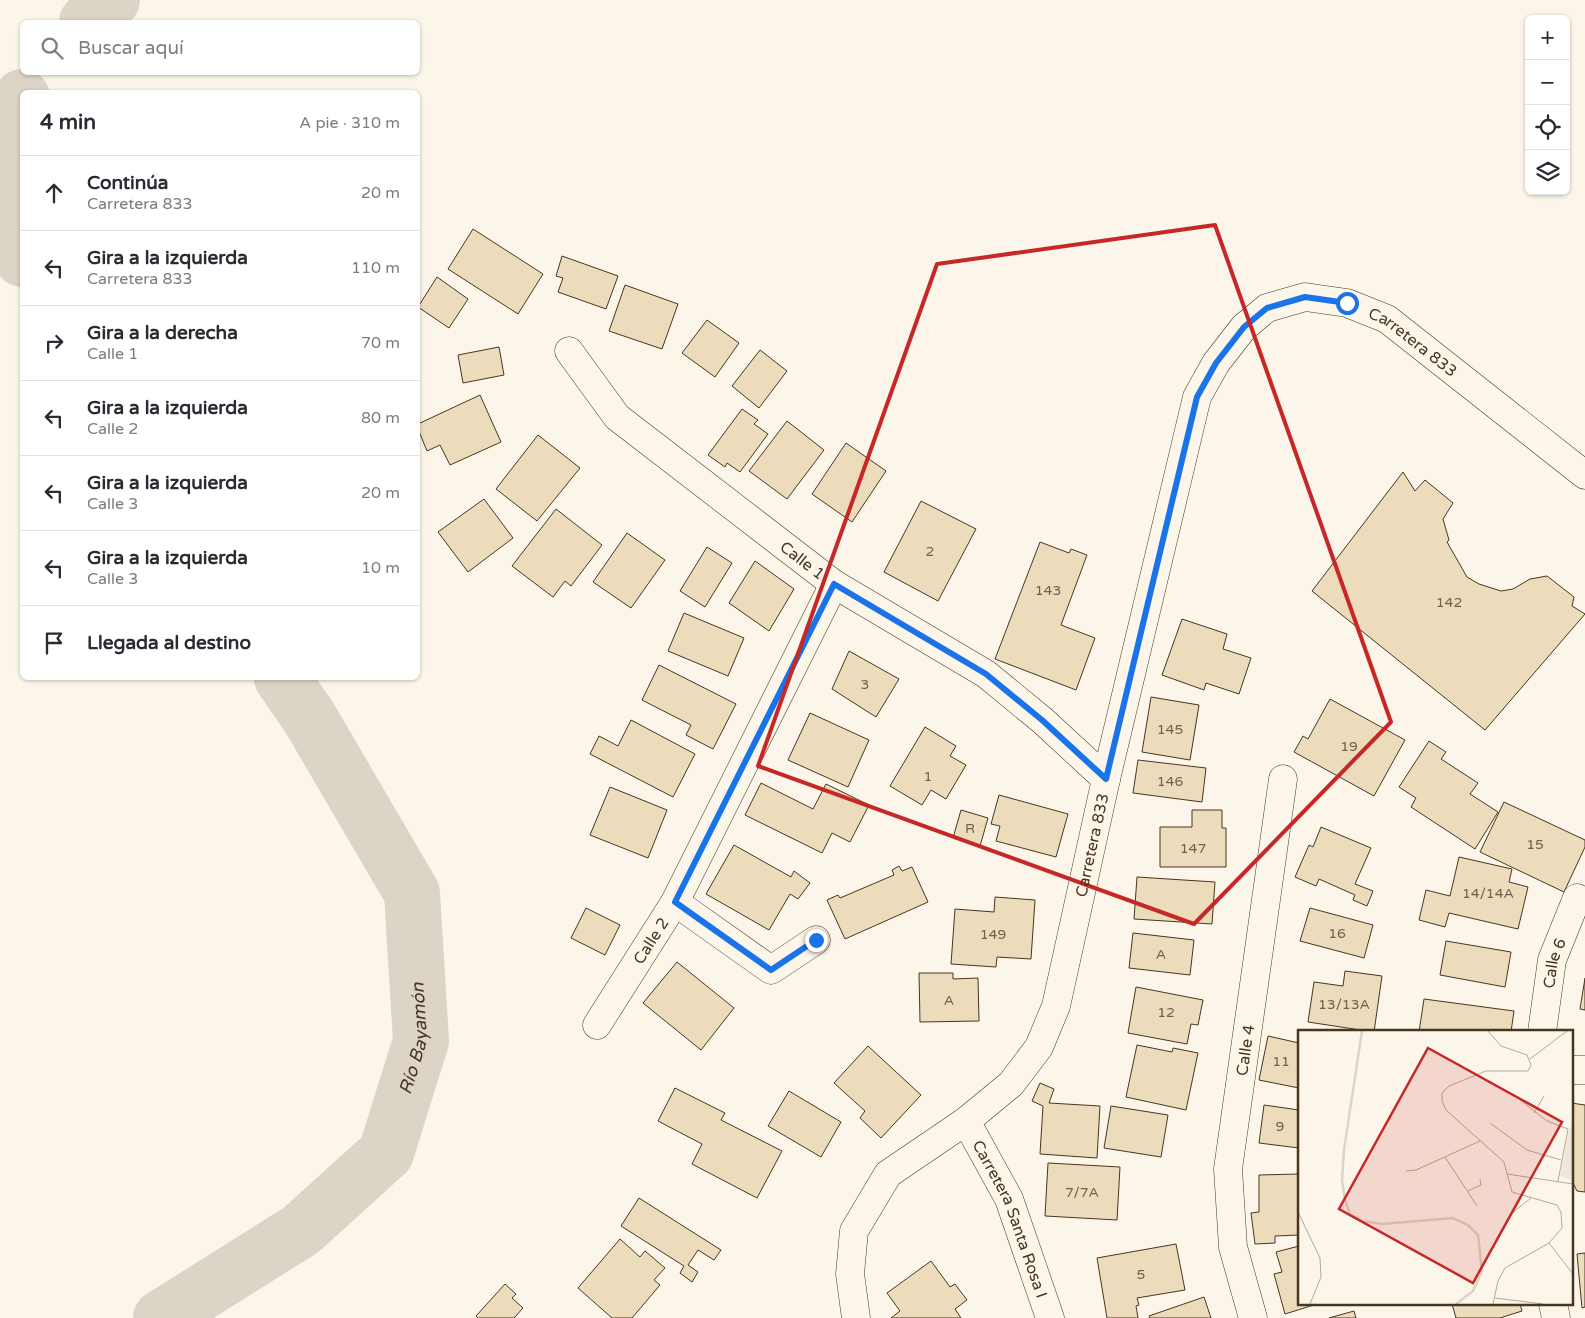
<!DOCTYPE html>
<html lang="es">
<head>
<meta charset="utf-8">
<style>
  :root { --surface:#fff; --page:#f7f7f7; --text:#2b2b33; --muted:#7c7c81; --line:#e1e1e2 }
  body { margin:0; font-family:"Varela Round",sans-serif; background:var(--page); color:var(--text) }
  .controls { position:absolute; right:15px; top:15px; display:grid; overflow:hidden; border-radius:8px; box-shadow:0 1px 4px #0004 }
  .controls button { width:45px; height:45px; display:grid; place-items:center; padding:0; border:0; border-bottom:1px solid var(--line); background:var(--surface); color:var(--text); font:25px sans-serif }
  .stop { position:absolute; width:15px; height:15px; margin:-11px; border:4px solid #1a73e8; border-radius:50%; background:#fff }
  .stop.end { background:#1a73e8; border-color:#fff; box-shadow:0 1px 5px #0008 }
  .list { margin:0; padding:0; list-style:none }
  h2 { display:flex; justify-content:space-between; align-items:center; height:65px; margin:0; padding:0 20px; font-size:21px }
  h2 small { font-size:16px; font-weight:400; color:var(--muted) }
  .list li { display:grid; grid-template-columns:32px 1fr auto; gap:15px; align-items:center; box-sizing:border-box; height:75px; padding:0 20px; border-top:1px solid var(--line) }
  .list b { display:block; font-size:19px; white-space:nowrap }
  .list p { margin:0; font-size:16px; white-space:nowrap; color:var(--muted) }
  .list em { font-size:16px; font-style:normal; color:var(--muted) }
  .icon { flex:none; width:28px; height:28px; fill:none; stroke:currentColor; stroke-width:2; stroke-linecap:round; stroke-linejoin:round }
  .map { position:relative; flex:none; width:1585px; height:1318px; overflow:hidden }
  .search { position:absolute; background:var(--surface); box-shadow:0 1px 4px #0004; left:20px; top:20px; width:400px; height:55px; display:flex; align-items:center; gap:12px; box-sizing:border-box; padding:0 18px; border-radius:8px; color:var(--muted); font-size:19px }
  .panel { position:absolute; background:var(--surface); box-shadow:0 1px 4px #0004; left:20px; top:90px; width:400px; height:590px; border-radius:8px }
  .map>svg:first-child { display:block }
  .lines { fill:none; stroke-linecap:round; stroke-linejoin:round }
  .river { stroke:#dcd4c6; stroke-width:56 }
  .building { fill:#ecdcbc; stroke:#4a3520 }
  .minor-casing { stroke:#4a3520; stroke-width:29 }
  .minor { stroke:#fbf6e9; stroke-width:28 }
  .route { stroke:#1a73e8; stroke-width:6 }
  .marked { fill:none; stroke:#c62828; stroke-width:4; stroke-linejoin:round }
  .labels { text-anchor:middle; stroke-width:4; stroke-linejoin:round; paint-order:stroke }
  .number-label { font-size:14px; fill:#725f47 }
  .street-label { font-size:16px; fill:#4a3520; stroke:#fbf6e9 }
  .water-label { font-size:18px; font-style:italic; fill:#4a3520; stroke:#fbf6e9 }
  .inset-river { fill:none; stroke:#dcd4c6; stroke-width:2.5 }
  .inset-road { fill:none; stroke:#b4a999; stroke-width:1 }
  .view { fill:#c62828; fill-opacity:0.15; stroke:#c62828; stroke-width:2.5 }
  .inset-edge { fill:none; stroke:#4a3520; stroke-width:2.5 }
</style>
</head>
<body>
<div class="map">
<svg width="1585" height="1318" viewBox="0 0 1585 1318">
  <rect width="100%" height="100%" fill="#fbf6e9"/>
  <g class="lines">
    <g class="river">
      <polyline points="87,22 95,13 112,0"/>
      <polyline points="22,97 14,108 12,225 22,259"/>
      <path id="s1" d="M161,1318L301,1230L386,1153L421,1041L412,893L309,717L282,678"/>
    </g>
  </g>
  <g class="building">
    <polygon points="473,229 543,274 518,314 448,269"/>
    <polygon points="562,256 618,276 606,309 558,292 563,278 556,276"/>
    <polygon points="437,277 468,299 449,328 418,307"/>
    <polygon points="625,285 678,304 662,349 609,331"/>
    <polygon points="707,320 739,343 715,377 682,353"/>
    <polygon points="499,347 504,375 463,383 458,355"/>
    <polygon points="760,350 787,371 759,408 732,386"/>
    <polygon points="480,395 501,442 450,465 440,445 427,451 418,429 418,424"/>
    <polygon points="742,409 758,420 754,424 768,434 740,472 727,463 725,467 708,455"/>
    <polygon points="787,421 824,450 787,499 749,471"/>
    <polygon points="538,435 580,468 537,521 496,489"/>
    <polygon points="846,443 886,471 852,522 812,494"/>
    <polygon points="1403,472 1415,491 1425,480 1453,503 1443,519 1449,540 1447,542 1467,577 1479,584 1501,591 1513,589 1530,579 1547,576 1574,597 1572,606 1585,614 1485,730 1312,591"/>
    <polygon points="484,499 513,538 468,572 438,532"/>
    <polygon points="921,501 976,529 938,601 884,572"/>
    <polygon points="556,509 602,545 571,586 565,581 553,597 512,566"/>
    <polygon points="627,533 665,560 631,608 593,582"/>
    <polygon points="1040,542 1069,553 1071,549 1087,555 1061,625 1095,638 1076,690 995,659"/>
    <polygon points="707,547 732,563 705,607 680,591"/>
    <polygon points="755,561 794,589 769,631 729,603"/>
    <polygon points="684,613 744,638 728,676 668,651"/>
    <polygon points="1182,619 1227,634 1223,649 1251,658 1239,694 1206,683 1204,690 1162,675"/>
    <polygon points="849,651 899,679 876,717 832,689"/>
    <polygon points="659,665 736,704 713,749 686,735 691,725 642,700"/>
    <polygon points="1151,697 1199,705 1190,760 1142,752"/>
    <polygon points="1330,699 1405,740 1374,796 1294,752 1303,736 1308,739"/>
    <polygon points="810,713 869,740 848,787 788,760"/>
    <polygon points="631,720 695,754 673,797 590,754 599,736 618,746"/>
    <polygon points="925,727 956,746 950,756 966,765 946,799 931,790 922,805 890,786"/>
    <polygon points="1429,741 1446,752 1441,759 1478,783 1470,794 1498,812 1475,849 1411,807 1416,798 1399,787"/>
    <polygon points="1138,760 1206,768 1202,802 1133,793"/>
    <polygon points="761,783 813,809 826,784 869,805 850,842 832,833 822,853 745,815"/>
    <polygon points="610,787 667,810 648,858 590,835"/>
    <polygon points="999,795 1068,814 1056,857 996,841 1000,826 991,824"/>
    <polygon points="1504,802 1585,840 1585,847 1564,892 1480,852"/>
    <polygon points="961,810 988,818 980,846 953,838"/>
    <polygon points="1192,810 1222,810 1222,828 1226,828 1226,867 1160,867 1160,827 1192,827"/>
    <polygon points="1321,827 1371,848 1355,884 1373,891 1367,906 1353,900 1355,895 1319,879 1316,886 1295,877 1309,845 1313,847"/>
    <polygon points="734,845 791,877 794,871 810,883 798,899 790,894 769,930 706,894"/>
    <polygon points="1459,857 1512,869 1509,882 1528,887 1518,929 1449,913 1445,927 1419,920 1426,890 1450,896"/>
    <polygon points="899,866 902,871 912,867 928,902 845,939 827,900 838,895 840,898 894,875 892,870"/>
    <polygon points="1137,877 1215,882 1212,924 1134,919"/>
    <polygon points="995,897 1035,900 1031,959 997,957 996,967 951,964 955,909 994,912"/>
    <polygon points="586,908 620,925 605,955 571,938"/>
    <polygon points="1310,908 1373,925 1364,958 1300,941"/>
    <polygon points="1133,933 1194,940 1190,975 1129,968"/>
    <polygon points="1446,941 1511,952 1505,987 1440,975"/>
    <polygon points="677,962 734,1008 701,1050 643,1003"/>
    <polygon points="1345,971 1382,976 1374,1032 1308,1022 1314,982 1343,986"/>
    <polygon points="919,973 953,973 953,979 978,978 979,1021 920,1022"/>
    <polygon points="1585,978 1585,1010 1580,1009"/>
    <polygon points="1136,987 1203,1000 1198,1025 1191,1024 1187,1044 1128,1033"/>
    <polygon points="1424,999 1514,1011 1511,1032 1419,1032"/>
    <polygon points="1268,1036 1299,1043 1299,1088 1259,1080"/>
    <polygon points="1137,1045 1172,1052 1173,1048 1198,1053 1186,1110 1126,1097"/>
    <polygon points="868,1046 921,1095 881,1138 860,1118 865,1111 834,1083"/>
    <polygon points="1040,1083 1054,1089 1049,1103 1100,1106 1097,1158 1040,1154 1043,1106 1032,1101"/>
    <polygon points="675,1088 725,1113 721,1120 782,1151 757,1198 692,1164 702,1144 658,1121"/>
    <polygon points="789,1091 841,1122 821,1157 768,1126"/>
    <polygon points="1571,1103 1585,1105 1585,1192 1577,1191 1571,1179"/>
    <polygon points="1264,1105 1299,1110 1299,1148 1259,1143"/>
    <polygon points="1111,1106 1168,1115 1161,1157 1104,1148"/>
    <polygon points="1048,1163 1120,1167 1117,1220 1045,1216"/>
    <polygon points="1299,1174 1299,1235 1275,1236 1275,1243 1255,1244 1251,1213 1259,1212 1259,1175"/>
    <polygon points="639,1198 721,1250 714,1260 698,1250 688,1265 698,1272 692,1282 680,1273 684,1266 621,1226"/>
    <polygon points="620,1239 640,1257 645,1251 665,1268 654,1280 660,1285 632,1318 612,1318 578,1288"/>
    <polygon points="1176,1244 1185,1290 1137,1298 1139,1305 1136,1306 1138,1318 1107,1318 1097,1258"/>
    <polygon points="1299,1246 1299,1304 1317,1304 1285,1314 1274,1274 1282,1272 1276,1252"/>
    <polygon points="1585,1253 1585,1307 1582,1308 1577,1254"/>
    <polygon points="931,1261 950,1287 955,1284 967,1300 955,1309 961,1318 891,1318 900,1311 887,1293"/>
    <polygon points="505,1284 516,1294 512,1298 523,1308 514,1318 478,1318 476,1316"/>
    <polygon points="1204,1297 1211,1318 1150,1318 1149,1316"/>
    <polygon points="1452,1304 1520,1304 1522,1311 1500,1318 1456,1318"/>
    <polygon points="1354,1311 1356,1318 1329,1318"/>
  </g>
  <g class="lines">
    <defs>
      <g id="minor">
        <path id="s2" d="M569,351L617,417L834,584L986,674L1042,720L1106,779"/>
        <polyline points="675,902 771,970 816,940"/>
        <path id="s3" d="M597,1025L675,902L834,584"/>
        <path id="s4" d="M1542,1032L1552,960L1577,898"/>
        <polyline points="1571,1070 1585,1070"/>
        <path id="s5" d="M966,1121L1009,1199L1050,1318"/>
        <polyline points="1553,1304 1556,1318"/>
        <path id="s6" d="M856,1318L850,1274L854,1231L888,1174L966,1121L1011,1084L1039,1047L1056,1006L1106,779L1197,397L1216,363L1244,327L1267,308L1305,297L1347,303L1387,319L1585,475"/>
        <path id="s7" d="M1253,1318L1233,1247L1228,1169L1283,779"/>
      </g>
    </defs>
    <use href="#minor" class="minor-casing"/>
    <use href="#minor" class="minor"/>
  </g>
  <g class="lines">
    <polyline class="route" points="816,940 771,970 675,902 834,584 986,674 1042,720 1106,779 1197,397 1216,363 1244,327 1267,308 1305,297 1347,303"/>
  </g>
  <path class="marked" d="M1215,225L1391,722L1194,924L758,766L937,264Z"/>
  <g class="labels">
    <g class="number-label">
      <text x="930" y="556">2</text>
      <text x="1048" y="595">143</text>
      <text x="1449" y="607">142</text>
      <text x="865" y="689">3</text>
      <text x="1170" y="734">145</text>
      <text x="1349" y="751">19</text>
      <text x="928" y="781">1</text>
      <text x="1170" y="786">146</text>
      <text x="970" y="833">R</text>
      <text x="1535" y="849">15</text>
      <text x="1193" y="853">147</text>
      <text x="1488" y="898">14/14A</text>
      <text x="1337" y="938">16</text>
      <text x="993" y="939">149</text>
      <text x="1161" y="959">A</text>
      <text x="949" y="1005">A</text>
      <text x="1344" y="1009">13/13A</text>
      <text x="1166" y="1017">12</text>
      <text x="1281" y="1066">11</text>
      <text x="1280" y="1131">9</text>
      <text x="1082" y="1197">7/7A</text>
      <text x="1141" y="1279">5</text>
    </g>
    <g class="street-label">
      <text dy="6" stroke="none"><textPath href="#s6" startOffset="1296">Carretera 833</textPath></text>
      <text dy="6" stroke="none"><textPath href="#s2" startOffset="316">Calle 1</textPath></text>
      <text dy="6" stroke="none"><textPath href="#s6" startOffset="562">Carretera 833</textPath></text>
      <text dy="6" stroke="none"><textPath href="#s3" startOffset="100">Calle 2</textPath></text>
      <text dy="6" stroke="none"><textPath href="#s4" startOffset="70">Calle 6</textPath></text>
      <text dy="6" stroke="none"><textPath href="#s7" startOffset="272">Calle 4</textPath></text>
      <text dy="6" stroke="none"><textPath href="#s5" startOffset="108">Carretera Santa Rosa I</textPath></text>
    </g>
    <g class="water-label">
      <text dy="6" stroke="none"><textPath href="#s1" startOffset="399">Río Bayamón</textPath></text>
    </g>
  </g>
  <g transform="translate(1298 1030)">
    <rect width="275" height="275" fill="#fbf6e9"/>
    <path d="M272,96L275,97V151L262,146Z" fill="#ede6d9"/>
    <path class="inset-river" d="M64,1L46,120L44,150L47,170L52,184L64,191L84,194L155,188L170,195L180,205L184,241L175,261L158,274"/>
    <path class="inset-road" d="M190,1L203,16L229,25L233,35L230,41H188L151,56L144,63V71L148,80L206,132L214,162L259,175L263,182L264,198L251,213L207,238L200,251L195,274M232,29L269,1M221,69L249,91L270,99L260,151M236,83L246,66M192,93L229,120L263,130M147,127L179,176M108,141L118,140L182,111M209,144L275,154M170,161L183,155L182,149M0,182L22,228L23,247L12,274M213,184L233,168M251,213L275,244M197,268L245,274"/>
    <path class="view" d="M130,18L264,92L175,253L41,179Z"/>
    <rect width="275" height="275" class="inset-edge"/>
  </g>
</svg>
<div class="controls">
<button>+</button>
<button>−</button>
<button><svg class="icon" aria-label="locate" viewBox="0 0 24 24"><circle cx="12" cy="12" r="6"/><path d="M12 2v4M12 18v4M2 12h4M18 12h4"/></svg></button>
<button><svg class="icon" aria-label="layers" viewBox="0 0 24 24"><path d="M12 4l9 5-9 5-9-5zM3 14l9 5 9-5"/></svg></button>
</div>
<div class="stop" style="left:1347px;top:303px"></div>
<div class="stop end" style="left:816px;top:940px"></div>
<div class="search"><svg class="icon" aria-label="search" viewBox="0 0 24 24"><circle cx="10" cy="10" r="6"/><path d="M15 15l6 6"/></svg>Buscar aquí</div>
<section class="panel">
<h2>4 min<small>A pie · 310 m</small></h2>
<ul class="list">
<li><svg class="icon" aria-label="ahead" viewBox="0 0 24 24"><path d="M12 20V5M6 11l6-6 6 6"/></svg><div><b>Continúa</b><p>Carretera 833</p></div><em>20 m</em></li>
<li><svg class="icon" aria-label="left" viewBox="0 0 24 24"><path d="M17 20v-9H6M10 6l-5 5 5 5"/></svg><div><b>Gira a la izquierda</b><p>Carretera 833</p></div><em>110 m</em></li>
<li><svg class="icon" aria-label="right" viewBox="0 0 24 24"><path d="M7 20v-9h11M14 6l5 5-5 5"/></svg><div><b>Gira a la derecha</b><p>Calle 1</p></div><em>70 m</em></li>
<li><svg class="icon" aria-label="left" viewBox="0 0 24 24"><path d="M17 20v-9H6M10 6l-5 5 5 5"/></svg><div><b>Gira a la izquierda</b><p>Calle 2</p></div><em>80 m</em></li>
<li><svg class="icon" aria-label="left" viewBox="0 0 24 24"><path d="M17 20v-9H6M10 6l-5 5 5 5"/></svg><div><b>Gira a la izquierda</b><p>Calle 3</p></div><em>20 m</em></li>
<li><svg class="icon" aria-label="left" viewBox="0 0 24 24"><path d="M17 20v-9H6M10 6l-5 5 5 5"/></svg><div><b>Gira a la izquierda</b><p>Calle 3</p></div><em>10 m</em></li>
<li><svg class="icon" aria-label="arrive" viewBox="0 0 24 24"><path d="M6 21V4h12l-3 4 3 4H6"/></svg><div><b>Llegada al destino</b></div></li>
</ul>
</section>
</div>
</body>
</html>
